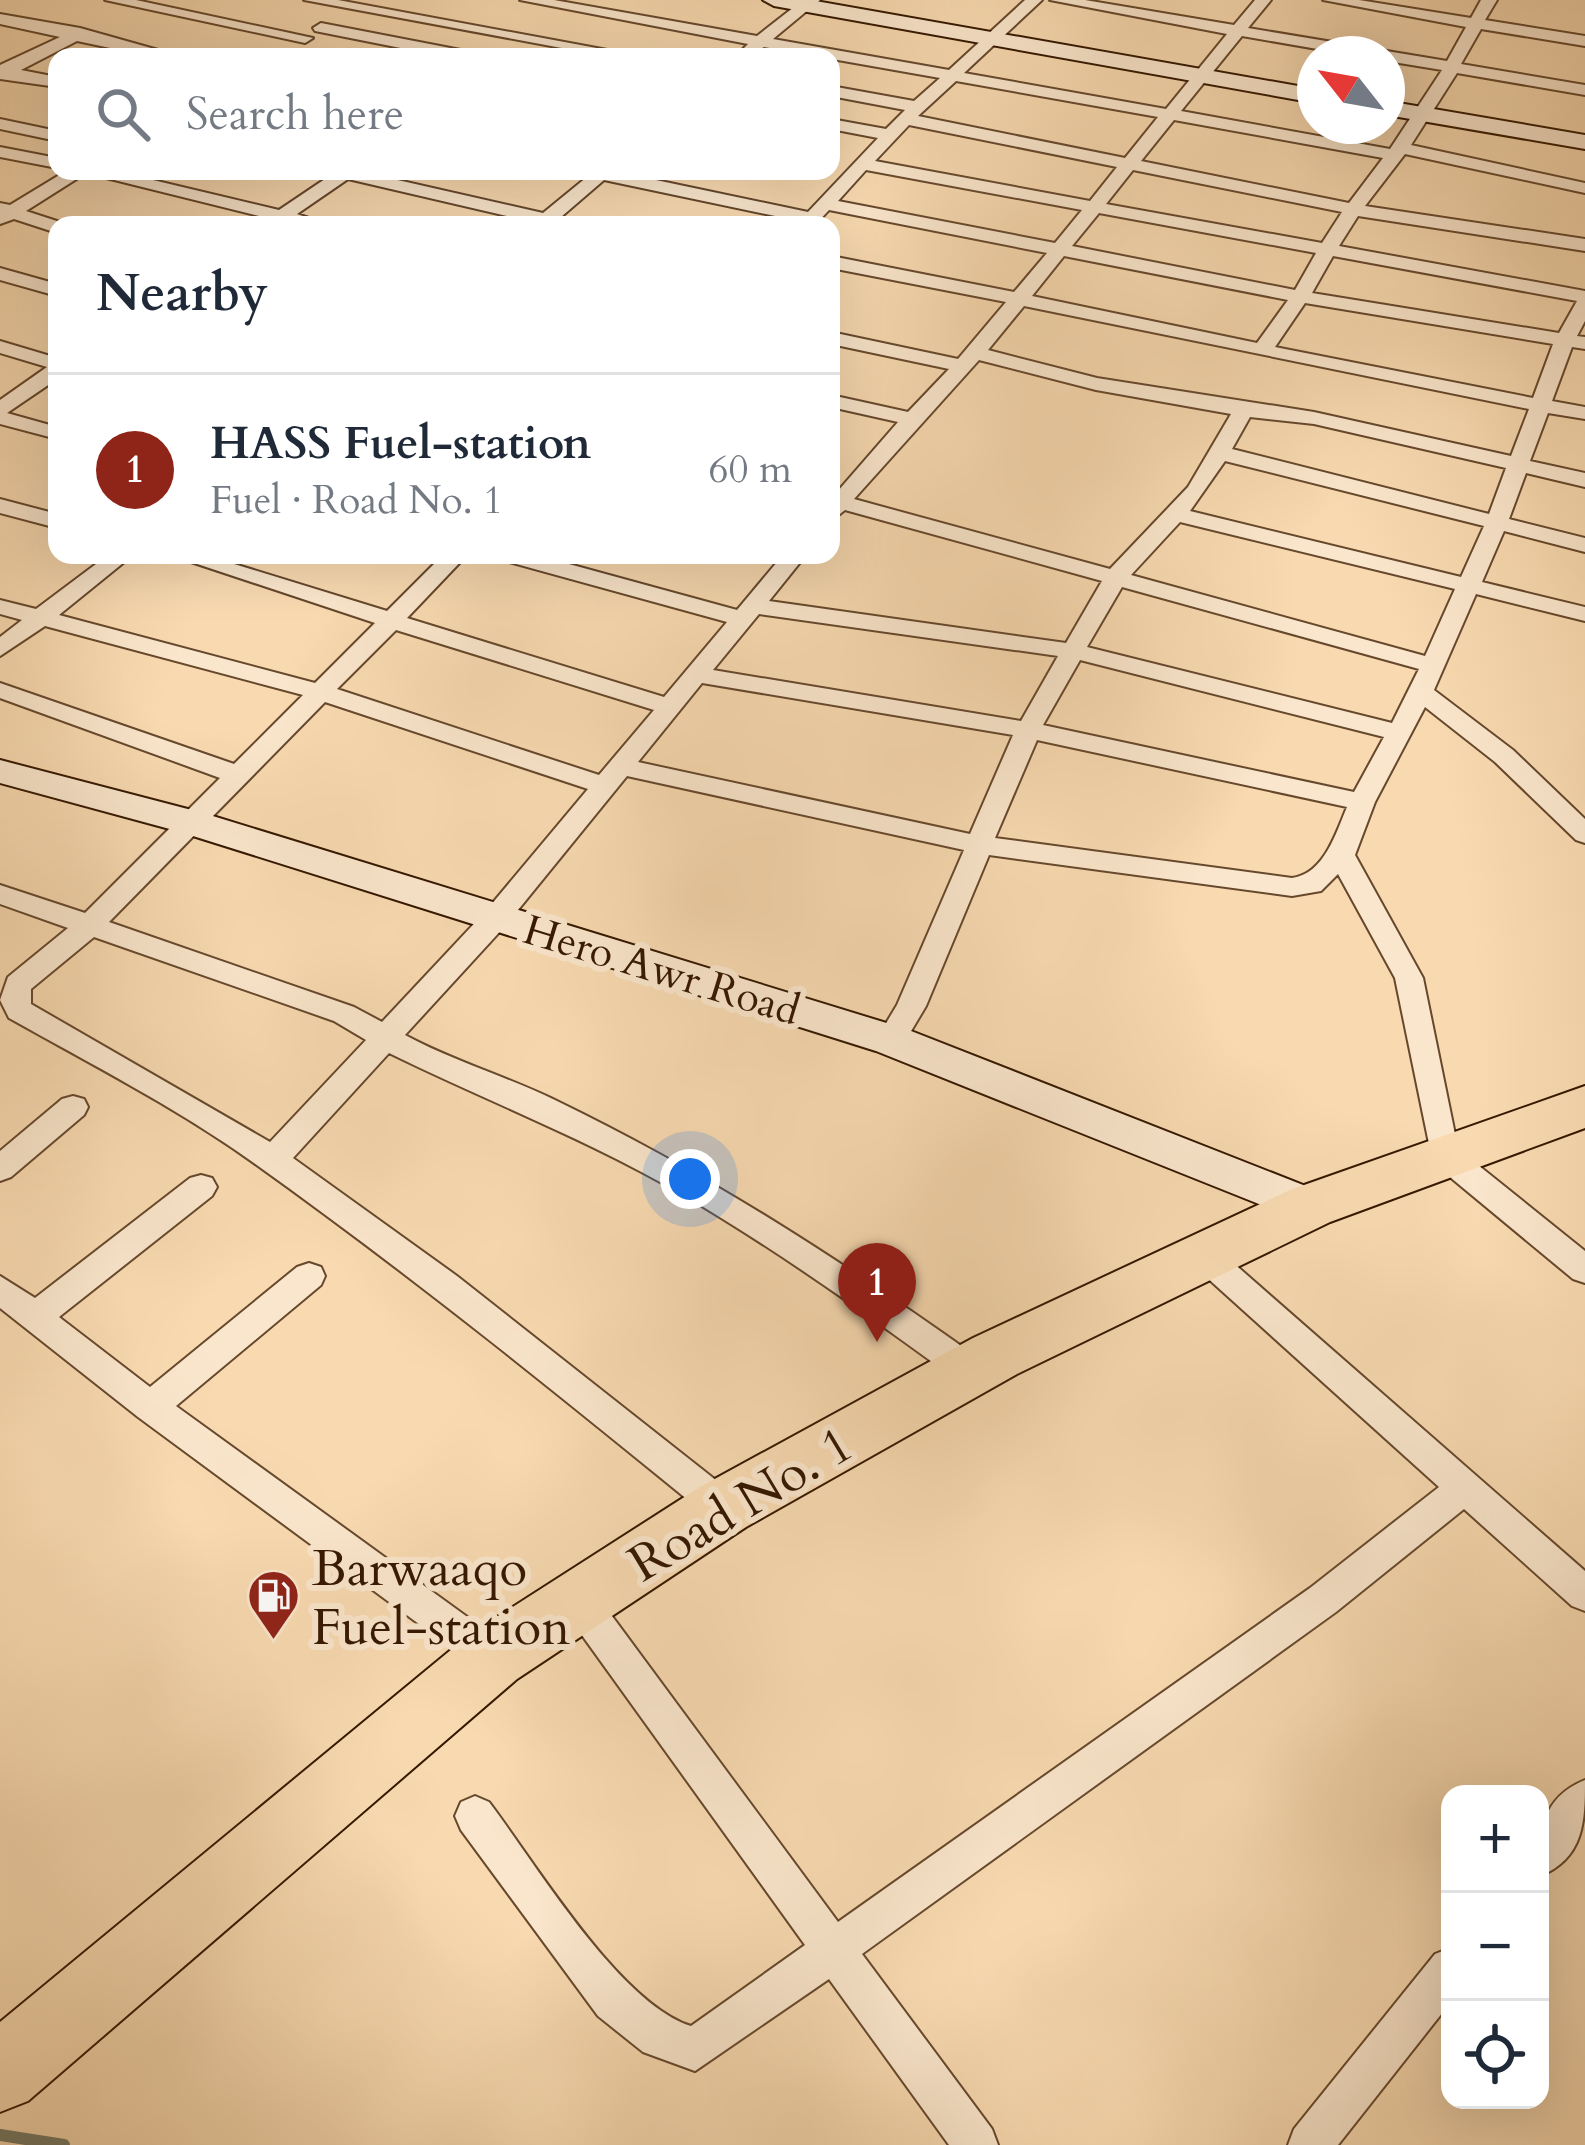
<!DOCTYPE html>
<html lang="en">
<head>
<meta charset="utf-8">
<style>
  :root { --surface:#fff; --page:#f2f2f3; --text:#1f2937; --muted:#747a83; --line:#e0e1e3; --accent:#8f2418 }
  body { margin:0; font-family:Cardo,serif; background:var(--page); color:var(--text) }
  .controls { position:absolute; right:36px; bottom:36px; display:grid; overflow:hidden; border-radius:24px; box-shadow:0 12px 48px #0002 }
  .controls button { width:108px; height:108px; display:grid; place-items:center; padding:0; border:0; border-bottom:3px solid var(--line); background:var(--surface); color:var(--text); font:60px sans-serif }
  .compass { position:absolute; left:1297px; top:36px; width:108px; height:108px; border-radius:50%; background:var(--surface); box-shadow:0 12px 48px #0002; rotate:301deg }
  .you { position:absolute; left:690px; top:1179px; width:42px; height:42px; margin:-30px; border:9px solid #fff; border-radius:50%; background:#1a73e8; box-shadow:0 0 0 18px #1a73e833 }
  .badge { display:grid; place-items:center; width:78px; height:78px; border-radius:50%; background:var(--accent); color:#fff; font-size:39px; font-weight:700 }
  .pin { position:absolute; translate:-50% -99px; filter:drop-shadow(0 3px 6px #0008) }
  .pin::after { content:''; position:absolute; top:63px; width:42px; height:36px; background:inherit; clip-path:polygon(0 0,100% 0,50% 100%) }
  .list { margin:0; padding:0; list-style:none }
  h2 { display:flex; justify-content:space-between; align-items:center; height:156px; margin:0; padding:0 48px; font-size:51px }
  h2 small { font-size:39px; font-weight:400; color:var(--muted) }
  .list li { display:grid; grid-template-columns:78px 1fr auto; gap:36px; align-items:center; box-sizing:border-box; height:192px; padding:0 48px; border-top:3px solid var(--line) }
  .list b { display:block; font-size:45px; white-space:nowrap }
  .list p { margin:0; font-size:39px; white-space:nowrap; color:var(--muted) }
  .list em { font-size:39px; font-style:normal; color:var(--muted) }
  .icon { flex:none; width:66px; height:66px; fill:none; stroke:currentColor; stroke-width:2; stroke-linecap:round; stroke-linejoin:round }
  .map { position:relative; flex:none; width:1585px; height:2145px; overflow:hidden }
  .search { position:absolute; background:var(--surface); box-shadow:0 12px 48px #0002; left:48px; top:48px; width:792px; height:132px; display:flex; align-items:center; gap:30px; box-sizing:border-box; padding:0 42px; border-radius:24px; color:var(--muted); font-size:45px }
  .panel { position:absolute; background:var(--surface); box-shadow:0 12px 48px #0002; left:48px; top:216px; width:792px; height:348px; border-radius:24px }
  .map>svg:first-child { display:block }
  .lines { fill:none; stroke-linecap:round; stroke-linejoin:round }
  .stream { stroke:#737967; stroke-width:12 }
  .street-casing { stroke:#66482c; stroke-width:4 }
  .secondary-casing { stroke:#351800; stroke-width:4 }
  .highway-casing { stroke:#351800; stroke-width:4 }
  .street { fill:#fae6cc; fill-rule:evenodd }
  .secondary { fill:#fae6cc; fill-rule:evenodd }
  .highway { fill:#f8d9b0; fill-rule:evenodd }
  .labels { text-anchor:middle; stroke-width:12; stroke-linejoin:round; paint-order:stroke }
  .street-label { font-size:42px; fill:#351800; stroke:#fae6cc }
  .near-street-label { font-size:51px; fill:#351800; stroke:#fae6cc }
  .near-poi-label { font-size:51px; fill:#351800; stroke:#fae6cc; text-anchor:start }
</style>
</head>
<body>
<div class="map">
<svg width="1585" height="2145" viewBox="0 0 1585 2145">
  <rect width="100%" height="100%" fill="#f8d9b0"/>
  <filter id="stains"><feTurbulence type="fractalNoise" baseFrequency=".00167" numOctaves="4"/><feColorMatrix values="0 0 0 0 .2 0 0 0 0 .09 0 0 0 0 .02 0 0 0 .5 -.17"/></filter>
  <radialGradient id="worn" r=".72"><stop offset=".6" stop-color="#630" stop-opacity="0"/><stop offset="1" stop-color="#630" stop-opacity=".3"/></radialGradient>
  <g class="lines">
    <polyline class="stream" points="0,2135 64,2145"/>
    <defs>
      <g id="street">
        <polygon points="105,0 136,0 313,38 305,43"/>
        <polygon points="304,0 338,0 645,57 610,57"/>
        <path d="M520,0H554L757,36L803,0H820L773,39L949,70L1025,0H1042L964,73L1166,109L1227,34L1050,0H1085L1234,25L1255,0H1271L1248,28L1447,61L1466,27L1323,0H1359L1471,18L1481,0H1497L1485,20L1585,36V46L1481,29L1461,64L1585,85V95L1457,73L1411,145L1585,183V193L1405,154L1365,206L1585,239V251L1358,216L1339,246L1585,291V321L1577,336L1585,337V349L1572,347L1552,401L1585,407V419L1548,413L1530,461L1585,473V487L1526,473L1509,519L1585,538V552L1504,531L1482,582L1585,607V621L1476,594L1434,690L1513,750L1585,819V843L1576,840L1495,762L1425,707L1375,802L1355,855L1423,978L1458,1149L1585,1251V1283L1573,1279L1433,1163L1395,978L1338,874L1321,891L1292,896L989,855L926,1006L901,1048L891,1051L876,1040L897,1005L964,850L627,776L505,926L405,1035C453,1061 508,1077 557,1101C708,1174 845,1263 981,1360L986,1370L981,1380L969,1384L957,1380C868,1315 780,1252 685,1196C589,1140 487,1101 389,1053L293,1158L457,1276L736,1496L741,1507L736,1518L723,1523L710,1518C561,1396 411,1275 254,1163C177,1108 91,1064 9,1018L0,1000L8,977L68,928L0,904V885L85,913L220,778L0,698V683L234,764L303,695L45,626L0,656V637L22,620L0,614V600L36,609L108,555H133L59,615L315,683L375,623L170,555H205L387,611L443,555H467L407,618L664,697L727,622L502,560L499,555H536L737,610L783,555H806L769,601L1066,643L1102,581L845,510L831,521V499L898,422L831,407V395L908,412L949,369L831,344V332L958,359L1006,302L831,268V256L1014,292L1047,253L829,210L815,225H796L799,221L604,180L561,217L581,225H531L533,222L348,179L297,214L329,225H268L267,218L86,173L26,211L63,223L57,225V233L14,219L0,224V203L10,205L66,171H115L279,210L331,175L326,171H358L543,213L587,177L576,171H613L808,212L878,138L831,129V119L886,129L905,110L831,96V86L914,101L940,78L764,47L751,54L743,49L748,44ZM1242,36L1346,54H1387V61L1442,70L1390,149L1181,111ZM956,81L1158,117L1125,158L918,116ZM1174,120L1383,158L1349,203L1141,161ZM909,125L1117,167L1090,201L875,161ZM866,170L1082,210L1055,243L838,201ZM1133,170L1342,212L1322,243L1106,204ZM1099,213L1316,253L1295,290L1072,246ZM1064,256L1288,300L1257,343L1032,296ZM1333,256L1577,301L1559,333L1312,293ZM1305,303L1553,344L1533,398L1275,347ZM1024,306L1529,409L1511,456L1314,412L1097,378L988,350ZM979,360L1096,390L1231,414L1188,487L1110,569L854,499ZM1250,417L1314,424L1506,468L1489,514L1232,449ZM1225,461L1484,526L1461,577L1190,511ZM1180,522L1455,589L1425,656L1131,575ZM1122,587L1419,669L1392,723L1087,647ZM759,614L1058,656L1021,721L713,670ZM396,630L654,710L599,775L337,689ZM1080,660L1384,737L1354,792L1043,725ZM702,683L1013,735L970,834L638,762ZM325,702L588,789L485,912L382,1022L354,1007L109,922ZM1037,740L1347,807C1336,833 1324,874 1292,878L995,838ZM94,937L334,1021L366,1040L270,1142L31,1004V989Z"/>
        <polygon points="0,14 80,28 183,57 153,57 77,41 21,70 57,77 57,87 0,79 0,65 60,37 0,24"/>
        <polygon points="321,23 471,52 479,57 446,57 315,31 313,28"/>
        <polygon points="0,119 57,131 57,141 0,129"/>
        <polygon points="0,147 57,158 57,168 0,157"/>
        <polygon points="0,268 57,284 57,296 0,280"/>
        <polygon points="0,341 57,358 57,379 7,413 57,427 57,439 0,424 0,400 47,367 0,353"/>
        <polygon points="0,499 57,514 57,528 0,513"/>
        <polygon points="73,1096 84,1099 88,1107 84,1115 11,1177 0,1181 0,1151 62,1099"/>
        <polygon points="201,1175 212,1178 217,1187 212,1196 59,1317 150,1387 297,1267 309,1263 321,1267 325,1276 321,1285 176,1406 506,1645 512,1657 506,1669 493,1675 480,1669 138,1417 0,1308 0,1276 35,1298 190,1178"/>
        <path d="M1204,1243L1215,1247L1585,1571V1611L1572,1606L1464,1509L1336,1612L862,1954L992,2129L998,2145H949L829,1979L695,2071L643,2052L598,2016L461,1830L455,1816L461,1802L475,1796L489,1802C536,1864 619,2003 691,2026L805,1945L566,1613L560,1601L566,1589L579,1584L592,1589L838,1922L1310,1588L1439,1487L1193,1265L1188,1256L1193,1247Z"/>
        <path d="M1585,1780C1585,1822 1584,1858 1540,1876C1540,1834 1539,1799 1585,1780Z"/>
        <polygon points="1450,1948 1450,2003 1338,2145 1288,2145 1294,2129 1435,1954"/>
      </g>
      <g id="secondary">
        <polygon points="763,0 810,0 1315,89 1315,103 774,6"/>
        <polygon points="1387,101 1585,135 1585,149 1387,115"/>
        <polygon points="0,760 203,813 906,1029 1326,1194 1332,1206 1326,1218 1310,1223 1294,1218 876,1051 177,831 0,783"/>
      </g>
      <polygon id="highway" points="1585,1086 1585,1128 1330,1222 1017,1374 746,1527 517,1679 28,2101 0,2112 0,2022 469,1635 700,1487 973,1338 1290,1190"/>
    </defs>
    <use href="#street" class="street-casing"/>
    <use href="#secondary" class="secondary-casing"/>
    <use href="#highway" class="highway-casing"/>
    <use href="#street" class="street"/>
    <use href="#secondary" class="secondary"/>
    <use href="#highway" class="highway"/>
  </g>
  <defs>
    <symbol id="fuel-pin" viewBox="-11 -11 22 30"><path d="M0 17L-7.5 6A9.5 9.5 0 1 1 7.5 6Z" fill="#8f2418" stroke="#fae6cc"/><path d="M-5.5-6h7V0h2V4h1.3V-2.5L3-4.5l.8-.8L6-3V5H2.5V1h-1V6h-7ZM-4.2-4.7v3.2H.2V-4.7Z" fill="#fff"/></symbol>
  </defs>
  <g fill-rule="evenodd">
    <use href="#fuel-pin" x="244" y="1566" width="59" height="81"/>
  </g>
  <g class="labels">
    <g class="street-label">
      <text transform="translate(662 969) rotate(17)" y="15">Hero Awr Road</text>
    </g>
    <g class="near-street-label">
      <text transform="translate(740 1503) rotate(-31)" y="18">Road No. 1</text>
    </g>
    <g class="near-poi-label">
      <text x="312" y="1585">Barwaaqo<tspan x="312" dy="59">Fuel-station</tspan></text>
    </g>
  </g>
  <rect width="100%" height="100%" filter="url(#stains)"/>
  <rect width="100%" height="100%" fill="url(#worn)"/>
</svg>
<div class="controls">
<button>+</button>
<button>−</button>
<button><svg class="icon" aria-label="locate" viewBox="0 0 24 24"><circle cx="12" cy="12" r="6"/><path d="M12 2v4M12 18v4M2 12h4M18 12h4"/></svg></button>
</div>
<svg class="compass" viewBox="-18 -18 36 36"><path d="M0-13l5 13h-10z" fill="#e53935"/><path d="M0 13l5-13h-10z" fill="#747a83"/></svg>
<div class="you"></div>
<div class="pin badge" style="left:877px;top:1342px">1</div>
<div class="search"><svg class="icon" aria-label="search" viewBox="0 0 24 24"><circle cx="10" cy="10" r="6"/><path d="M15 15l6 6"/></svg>Search here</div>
<section class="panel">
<h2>Nearby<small></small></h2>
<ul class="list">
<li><span class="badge">1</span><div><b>HASS Fuel-station</b><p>Fuel · Road No. 1</p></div><em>60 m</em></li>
</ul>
</section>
</div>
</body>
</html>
